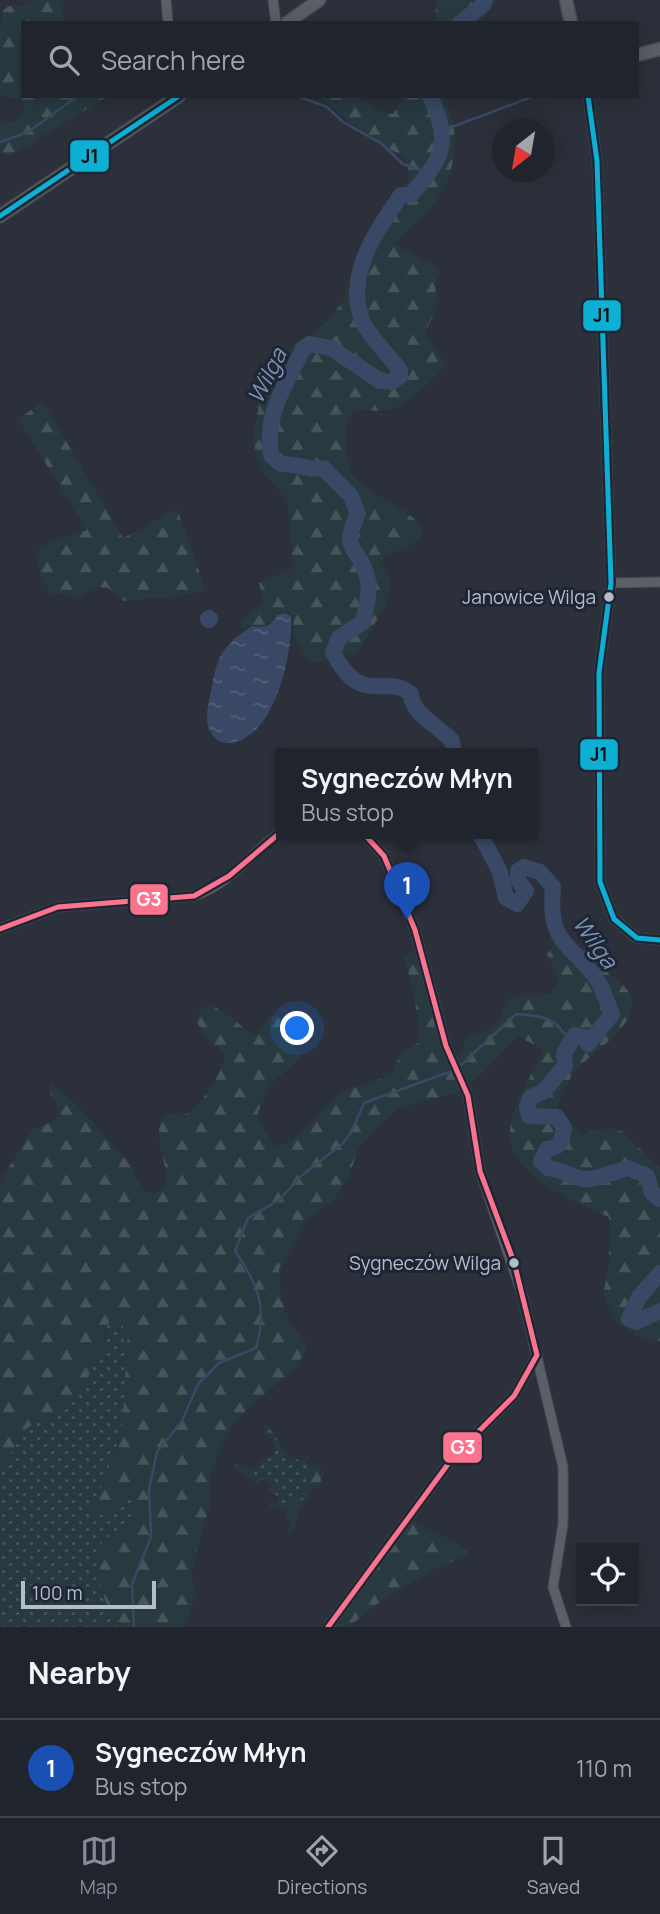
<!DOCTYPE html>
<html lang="en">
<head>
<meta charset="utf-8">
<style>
  :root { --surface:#20242c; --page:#282c34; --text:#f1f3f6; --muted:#a2a4a9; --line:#3d4148; --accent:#858b98 }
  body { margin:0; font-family:Manrope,sans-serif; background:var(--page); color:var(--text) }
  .controls { position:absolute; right:21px; bottom:21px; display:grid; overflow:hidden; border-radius:0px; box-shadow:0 4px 18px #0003 }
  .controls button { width:63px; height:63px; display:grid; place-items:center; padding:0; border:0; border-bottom:2px solid var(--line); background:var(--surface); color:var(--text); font:35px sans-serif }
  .compass { position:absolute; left:492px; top:119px; width:63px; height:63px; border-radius:50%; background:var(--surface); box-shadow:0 4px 18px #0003; rotate:211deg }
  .scale { position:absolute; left:21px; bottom:18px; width:135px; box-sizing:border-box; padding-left:7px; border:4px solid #b5bcca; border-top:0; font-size:19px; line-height:24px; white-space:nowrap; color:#b5bcca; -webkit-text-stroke:5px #1e2635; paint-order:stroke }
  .you { position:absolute; left:298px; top:1029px; width:24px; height:24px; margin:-18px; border:5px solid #fff; border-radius:50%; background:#1a73e8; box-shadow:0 0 0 10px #1a73e833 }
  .badge { display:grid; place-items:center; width:46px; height:46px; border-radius:50%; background:var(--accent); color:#fff; font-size:23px; font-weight:700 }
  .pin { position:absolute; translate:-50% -58px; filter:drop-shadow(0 2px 4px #0008) }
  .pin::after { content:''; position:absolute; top:37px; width:24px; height:21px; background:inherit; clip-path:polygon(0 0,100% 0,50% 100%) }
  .popup { position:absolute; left:276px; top:748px; width:262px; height:91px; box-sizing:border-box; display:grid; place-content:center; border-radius:0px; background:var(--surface); filter:drop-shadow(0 2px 5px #0005); font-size:23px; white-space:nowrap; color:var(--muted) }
  .popup b { font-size:26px; color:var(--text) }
  .popup::after { content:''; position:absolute; left:50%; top:100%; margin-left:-14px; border:14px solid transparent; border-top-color:var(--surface) }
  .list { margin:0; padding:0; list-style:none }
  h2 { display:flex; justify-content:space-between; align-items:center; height:91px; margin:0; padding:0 28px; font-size:30px }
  h2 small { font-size:23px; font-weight:400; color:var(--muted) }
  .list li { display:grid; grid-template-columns:46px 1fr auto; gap:21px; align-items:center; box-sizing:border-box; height:98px; padding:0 28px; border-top:2px solid var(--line) }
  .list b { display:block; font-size:26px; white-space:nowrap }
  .list p { margin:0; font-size:23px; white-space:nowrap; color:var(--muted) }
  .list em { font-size:23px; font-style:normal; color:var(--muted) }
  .icon { flex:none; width:38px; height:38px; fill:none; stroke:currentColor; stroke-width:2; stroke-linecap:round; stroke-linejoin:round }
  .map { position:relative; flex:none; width:660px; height:1627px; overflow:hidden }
  .search { position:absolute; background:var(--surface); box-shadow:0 4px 18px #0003; left:21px; right:21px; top:21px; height:77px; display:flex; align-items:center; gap:18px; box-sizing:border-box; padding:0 24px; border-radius:0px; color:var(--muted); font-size:26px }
  .sheet { height:189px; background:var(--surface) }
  nav { display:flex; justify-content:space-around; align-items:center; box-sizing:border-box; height:98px; border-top:2px solid var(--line); background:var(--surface); font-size:19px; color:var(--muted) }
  nav a { display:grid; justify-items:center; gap:4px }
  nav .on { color:var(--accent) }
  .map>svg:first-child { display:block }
  .grass { fill:url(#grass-dots) }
  .forest { fill:url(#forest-firs) }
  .water { fill:url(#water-ripples) }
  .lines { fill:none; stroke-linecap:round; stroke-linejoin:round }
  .stream { stroke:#394965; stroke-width:2.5 }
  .river { stroke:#394965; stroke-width:16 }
  .street-casing { stroke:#474b53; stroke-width:11 }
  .secondary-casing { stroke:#474b53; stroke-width:15 }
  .street { stroke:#5b5f67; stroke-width:9 }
  .secondary { stroke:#5a5e65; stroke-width:12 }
  .bus-1-casing { stroke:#1e2635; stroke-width:10 }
  .bus-2-casing { stroke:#1e2635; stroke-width:10 }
  .bus-1 { stroke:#fc738d; stroke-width:5 }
  .bus-2 { stroke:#0dafd3; stroke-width:5 }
  .bus-dot { fill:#b5bcca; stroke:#1e2635; stroke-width:2.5 }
  .labels { text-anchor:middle; stroke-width:6; stroke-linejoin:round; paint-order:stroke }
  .bus-label { font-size:19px; fill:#b5bcca; stroke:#1e2635; text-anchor:end }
  .water-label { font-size:23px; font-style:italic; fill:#7c90b2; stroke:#1e2635 }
  .line-badge { stroke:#1e2635; stroke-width:2.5 }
  .badge-label { font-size:19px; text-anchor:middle; font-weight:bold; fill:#fff }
  .pale-badge-label { font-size:19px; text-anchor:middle; font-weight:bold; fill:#111 }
</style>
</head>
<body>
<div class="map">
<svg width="660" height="1627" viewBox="0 0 660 1627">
  <defs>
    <pattern id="grass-dots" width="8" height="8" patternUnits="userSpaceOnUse" patternTransform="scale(1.75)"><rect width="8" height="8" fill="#283a40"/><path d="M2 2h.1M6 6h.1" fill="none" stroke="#45555a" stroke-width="1.8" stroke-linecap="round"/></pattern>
    <pattern id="forest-firs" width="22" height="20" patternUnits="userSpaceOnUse" patternTransform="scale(1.75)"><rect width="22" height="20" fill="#283a40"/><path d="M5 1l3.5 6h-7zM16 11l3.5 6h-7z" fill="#45555a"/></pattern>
    <pattern id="water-ripples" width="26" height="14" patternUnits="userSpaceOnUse" patternTransform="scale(1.75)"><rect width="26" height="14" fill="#394965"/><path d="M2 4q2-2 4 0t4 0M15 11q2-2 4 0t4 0" fill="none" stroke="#53617a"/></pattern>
  </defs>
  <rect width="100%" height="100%" fill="#2b303a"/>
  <g class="grass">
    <path d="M111,1321L121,1324L128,1333V1375L122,1431L92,1513L102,1515L128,1495C152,1526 120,1529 102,1541C98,1582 99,1590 117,1627H0V1469L27,1428L65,1409L78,1393L106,1336L104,1327Z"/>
    <path d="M268,1425C280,1441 281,1457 303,1461L306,1455L311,1457L306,1461L310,1467L305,1493L287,1510L276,1507L267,1509L271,1502L275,1504L279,1497L269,1491L272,1486L262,1479L258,1484L236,1468L234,1462L256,1472L263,1458L273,1456L275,1450L273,1439L263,1434Z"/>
  </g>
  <g class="forest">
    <polygon points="60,0 64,23 23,23 23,96 108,96 10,156 0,153 0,124 16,121 24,109 23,102 0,94 0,27 3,10 9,6 23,6 28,1"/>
    <polygon points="436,0 497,0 480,23 436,23"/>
    <path d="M319,96H354L383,112L393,114L403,96H442C462,128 457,170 437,200C425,217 407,228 395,244L442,271C429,286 440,293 436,308C434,318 427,325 425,335L446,364C437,377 404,408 388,410C377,413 362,406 352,414C342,421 346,466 353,475C368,495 417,512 423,530C417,547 399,550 384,555L382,562L391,581L386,605L357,653L310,663L293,635L294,616L287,611L277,614L264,627L251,625L243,630L241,620L264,603L259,583L293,568L288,506L282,494L260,469L253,440L259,404L291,347L318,331L343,302L371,232L396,202L410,177L405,159L350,123Z"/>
    <polygon points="43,402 123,538 177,509 206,590 186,595 124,601 108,588 99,587 81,597 50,593 40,574 36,554 41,546 87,530 18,419"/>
    <path d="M561,942C581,942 592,956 605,970C613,979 627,985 631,997C641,1025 588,1054 574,1072C567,1083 561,1095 557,1107L581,1134L609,1128L622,1131L660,1168V1341L642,1339L616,1322L603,1295L609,1264V1217C577,1203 505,1174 510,1129C514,1101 532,1075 544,1050L518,1036L480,1076L456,1093L400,1108L378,1126L358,1149L349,1176L333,1201L308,1218L279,1269L281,1298L290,1324L308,1345L296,1368L251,1405L232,1426L219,1452L209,1477L210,1505L196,1553L191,1573L196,1594L185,1627H117C99,1590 98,1583 102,1541C119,1530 153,1525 128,1495L115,1512L91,1514L120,1441L123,1420L128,1333L121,1324L111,1321L104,1327L105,1346L78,1393L65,1409L27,1428L0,1469V1181L33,1129L52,1122L58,1114L57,1103L50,1094L51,1083L78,1106L132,1166L139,1184L145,1191L155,1193L164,1189C173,1165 151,1147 162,1117L171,1113L180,1117C199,1110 224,1073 225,1053L208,1040L196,1021L200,1011L208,1005C228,1010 238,1028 257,1035L269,1017L278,1015L301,1057L271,1084L258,1112L259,1122L275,1146C295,1146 317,1114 332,1100C347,1086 374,1083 392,1074L400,1054L418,1043C422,1026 410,975 404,957L412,952L419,960L443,1048L455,1058L463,1050L464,1040C474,1032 491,1033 498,1023C505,1014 501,1001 514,997C527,992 540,997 552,993C563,977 555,970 547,955L552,947Z"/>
    <polygon points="316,1464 324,1472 318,1488 313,1489 298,1515 293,1531 286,1537 291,1522 286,1517 288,1507 304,1496 310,1467"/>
    <polygon points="411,1522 454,1541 466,1551 467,1556 440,1566 384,1599 348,1627 332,1627"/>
  </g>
  <g class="water">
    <circle cx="209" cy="619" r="9"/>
    <path d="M285,613L291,616C293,647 281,699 261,724C249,739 221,756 209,729C204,716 210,699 212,686C218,653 224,645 252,626C265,628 270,627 277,615Z"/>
  </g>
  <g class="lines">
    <g class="stream">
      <polyline points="190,96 191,96"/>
      <polyline points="297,96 327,107 343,122 382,144 403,164 429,173"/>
      <polyline points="444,130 534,96"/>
      <polyline points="0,142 28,132 78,96"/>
      <path d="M460,1066L516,1014C545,1016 554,1017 570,1041"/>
      <path d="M134,1627L132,1584L151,1537L149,1489L157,1452L182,1421L198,1384L219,1363L256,1348C268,1307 258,1285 235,1251L248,1218L279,1200L300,1177L342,1144L351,1133L364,1103L449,1072"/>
    </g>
    <g class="river">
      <polyline points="460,23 483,5 485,0"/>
      <path d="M430,96C452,145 443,156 411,195H401C376,231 340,282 366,328C376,343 389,356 400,370V376L391,382L380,381L331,348L309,344L303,349C286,386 264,413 271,455L281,464C296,463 309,471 323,468L351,496L358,514C339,552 359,546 367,576C371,591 366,608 363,622L339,638L333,652C361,709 386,672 411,694C411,714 440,727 452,741L454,754"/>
      <path d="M480,834L500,872L506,898L517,904L526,891L518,880V871L524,867L540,872L553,887C548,944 567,939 596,978C603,988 607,1003 612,1014L588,1044L584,1037L575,1035L564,1053L565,1066L543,1092L531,1097L527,1107L529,1116L557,1117L564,1128C562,1141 561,1148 547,1149L541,1161L548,1168C564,1170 570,1176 582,1179C596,1181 614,1171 628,1168L647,1176L652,1193L660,1199"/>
      <polyline points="660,1273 639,1297 629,1319 636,1322 660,1311"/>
    </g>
    <defs>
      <g id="street">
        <polyline points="166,0 168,23"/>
        <polyline points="273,0 276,23"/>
        <polyline points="588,96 597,161 611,583 599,673 600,882 614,919 637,938 660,940"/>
        <polyline points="611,583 660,582"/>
        <polyline points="364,834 384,856 415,930 446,1046 468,1096 480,1171 522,1294 563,1467 563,1524 553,1587 566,1627"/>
        <path d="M0,929L58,907L194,896C230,884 251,853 281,832"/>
        <polyline points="328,1627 454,1456 514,1396 537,1355"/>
      </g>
      <g id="secondary">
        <polyline points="566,0 571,23"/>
        <polyline points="287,23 319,0"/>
        <polyline points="637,55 660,49"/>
        <polyline points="0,216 179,96"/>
      </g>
    </defs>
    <use href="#street" class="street-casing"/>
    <use href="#secondary" class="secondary-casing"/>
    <use href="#street" class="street"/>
    <use href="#secondary" class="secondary"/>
    <defs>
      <g id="bus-1">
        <polyline points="0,929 58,907 194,896 229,876 281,832"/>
        <polyline points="328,1627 454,1456 514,1396 537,1355 514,1262 480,1171 468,1096 446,1046 415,930 384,856 364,834"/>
      </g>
      <g id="bus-2">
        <polyline points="588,96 597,161 611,583 599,673 600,882 614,919 637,938 660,940"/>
        <polyline points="0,216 179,96"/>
      </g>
    </defs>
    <use href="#bus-1" class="bus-1-casing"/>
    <use href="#bus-2" class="bus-2-casing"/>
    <use href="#bus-1" class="bus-1"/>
    <use href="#bus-2" class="bus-2"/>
  </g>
  <g class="bus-dot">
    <circle cx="609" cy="597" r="6"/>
    <circle cx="514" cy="1263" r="6"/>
  </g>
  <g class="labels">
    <g class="bus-label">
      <text x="596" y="604">Janowice Wilga</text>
      <text x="501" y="1270">Sygneczów Wilga</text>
    </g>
    <g class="water-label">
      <text transform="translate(267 376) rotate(-63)" y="8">Wilga</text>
      <text transform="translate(595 942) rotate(54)" y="8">Wilga</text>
    </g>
  </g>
  <g class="line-badge">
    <rect x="69" y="139" width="41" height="34" rx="7" fill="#0dafd3"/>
    <rect x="582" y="299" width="40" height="33" rx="7" fill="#0dafd3"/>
    <rect x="579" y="738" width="40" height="33" rx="7" fill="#0dafd3"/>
    <rect x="129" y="883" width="40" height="33" rx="7" fill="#fc738d"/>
    <rect x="442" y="1431" width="41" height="33" rx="7" fill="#fc738d"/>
  </g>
  <g class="badge-label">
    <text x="149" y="906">G3</text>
    <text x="463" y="1454">G3</text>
  </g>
  <g class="pale-badge-label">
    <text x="90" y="163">J1</text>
    <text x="602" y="322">J1</text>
    <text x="599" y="761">J1</text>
  </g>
</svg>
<div class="controls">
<button><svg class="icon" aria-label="locate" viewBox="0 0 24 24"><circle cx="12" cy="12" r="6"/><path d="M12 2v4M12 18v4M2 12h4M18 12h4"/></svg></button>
</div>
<svg class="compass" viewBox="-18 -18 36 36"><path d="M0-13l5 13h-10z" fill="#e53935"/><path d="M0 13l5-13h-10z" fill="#a2a4a9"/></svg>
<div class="scale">100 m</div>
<div class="you"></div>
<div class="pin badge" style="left:407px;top:920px;background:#1a4fb4">1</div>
<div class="popup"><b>Sygneczów Młyn</b>Bus stop</div>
<div class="search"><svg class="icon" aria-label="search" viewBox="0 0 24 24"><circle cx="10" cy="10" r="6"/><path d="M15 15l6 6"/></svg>Search here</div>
</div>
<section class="sheet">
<h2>Nearby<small></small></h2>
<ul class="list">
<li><span class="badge" style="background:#1a4fb4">1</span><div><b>Sygneczów Młyn</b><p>Bus stop</p></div><em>110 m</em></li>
</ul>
</section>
<nav>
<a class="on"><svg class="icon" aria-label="map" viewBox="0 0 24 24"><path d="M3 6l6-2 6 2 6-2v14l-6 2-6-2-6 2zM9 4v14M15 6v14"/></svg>Map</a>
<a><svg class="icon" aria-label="directions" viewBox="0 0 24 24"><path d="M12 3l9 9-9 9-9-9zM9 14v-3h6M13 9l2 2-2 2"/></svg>Directions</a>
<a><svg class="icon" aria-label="saved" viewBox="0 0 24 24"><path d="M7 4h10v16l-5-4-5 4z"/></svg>Saved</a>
</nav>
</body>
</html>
